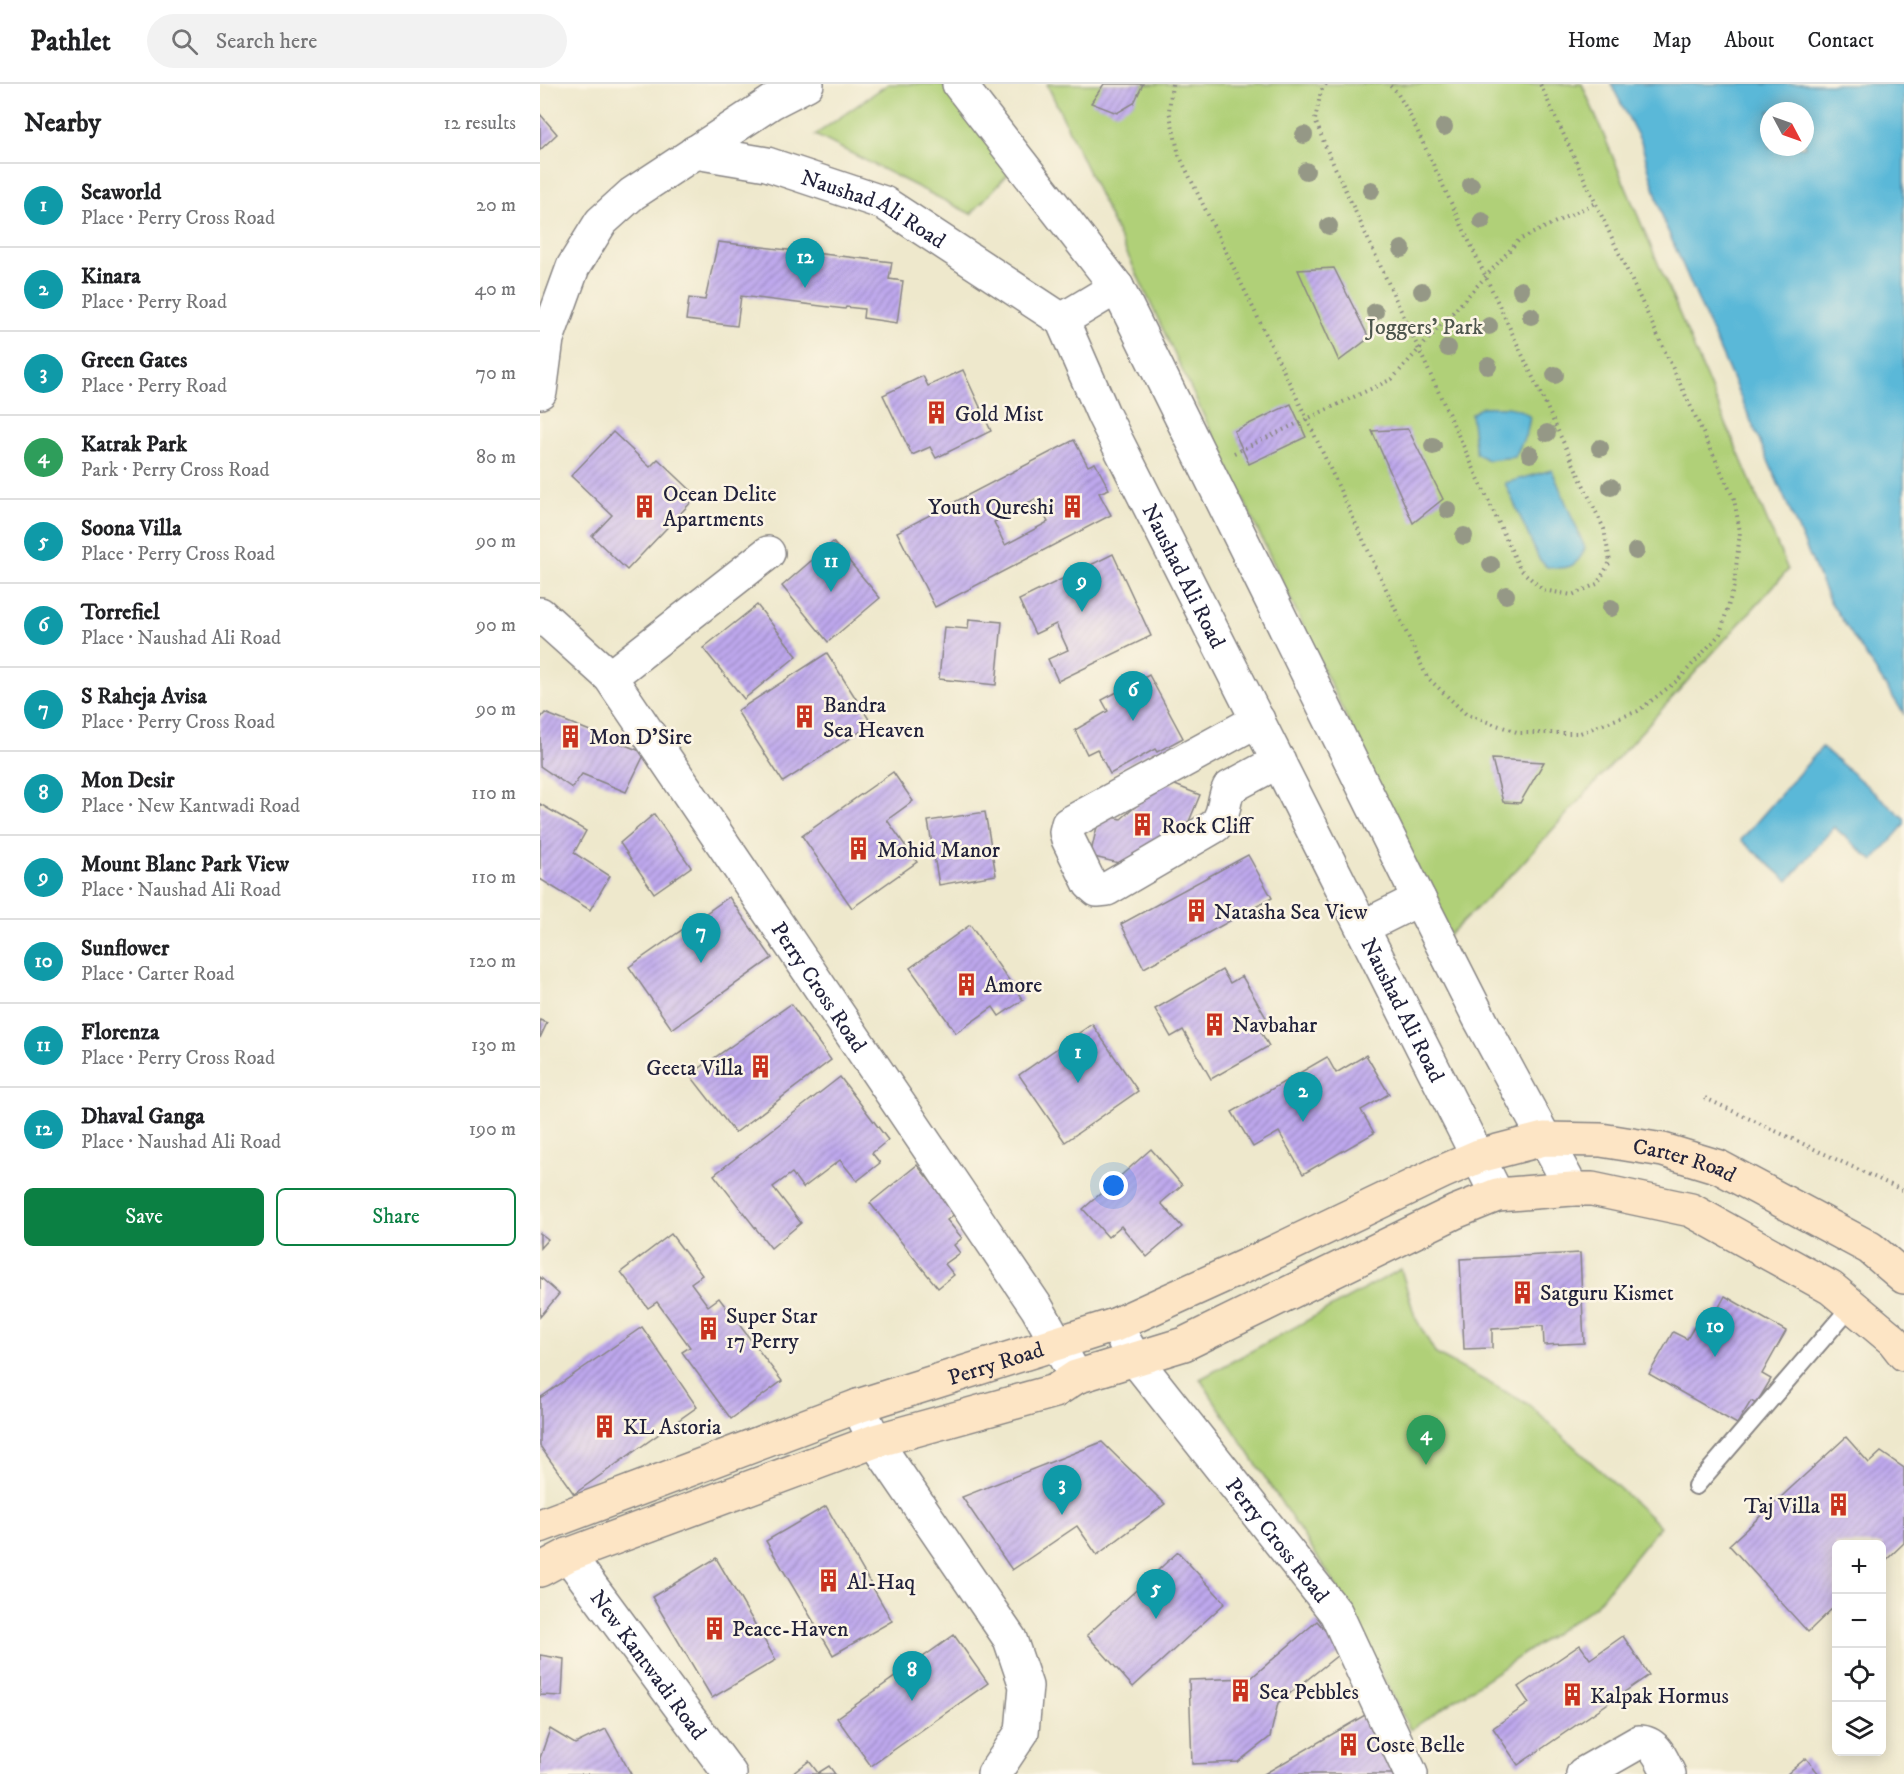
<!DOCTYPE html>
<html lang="en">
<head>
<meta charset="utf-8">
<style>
  :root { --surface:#fff; --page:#f2f2f2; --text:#202124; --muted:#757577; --line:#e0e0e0; --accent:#0b8043 }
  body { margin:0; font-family:"IM FELL DW Pica",serif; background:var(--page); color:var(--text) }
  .controls { position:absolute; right:18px; bottom:18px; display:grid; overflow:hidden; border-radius:9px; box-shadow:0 3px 15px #0003 }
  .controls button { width:54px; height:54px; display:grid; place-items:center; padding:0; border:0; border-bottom:2px solid var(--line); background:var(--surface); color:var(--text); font:30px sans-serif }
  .compass { position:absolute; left:1220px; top:18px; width:54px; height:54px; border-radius:50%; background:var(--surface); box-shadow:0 3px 15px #0003; rotate:131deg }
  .you { position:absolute; left:574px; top:1102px; width:21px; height:21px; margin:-15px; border:4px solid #fff; border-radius:50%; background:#1a73e8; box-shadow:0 0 0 9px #1a73e833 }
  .badge { display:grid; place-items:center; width:39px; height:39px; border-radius:50%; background:var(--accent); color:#fff; font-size:20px; font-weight:700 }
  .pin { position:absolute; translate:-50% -50px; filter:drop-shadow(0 2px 3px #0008) }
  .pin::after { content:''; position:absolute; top:32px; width:21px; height:18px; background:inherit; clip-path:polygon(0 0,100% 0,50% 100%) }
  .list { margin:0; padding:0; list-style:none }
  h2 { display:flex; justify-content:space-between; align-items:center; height:78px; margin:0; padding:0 24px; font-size:26px }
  h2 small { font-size:20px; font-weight:400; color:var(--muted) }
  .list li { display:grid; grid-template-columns:39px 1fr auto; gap:18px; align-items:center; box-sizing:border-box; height:84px; padding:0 24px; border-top:2px solid var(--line) }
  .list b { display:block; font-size:22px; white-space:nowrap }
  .list p { margin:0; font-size:20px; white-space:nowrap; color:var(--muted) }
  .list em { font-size:20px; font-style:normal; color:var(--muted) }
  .actions { display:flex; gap:12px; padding:18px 24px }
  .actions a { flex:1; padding:14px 0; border:2px solid var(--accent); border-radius:9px; text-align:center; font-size:21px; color:var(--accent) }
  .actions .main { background:var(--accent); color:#fff }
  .icon { flex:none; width:33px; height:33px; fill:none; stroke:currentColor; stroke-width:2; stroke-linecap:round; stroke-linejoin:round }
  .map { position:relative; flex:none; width:1364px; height:1690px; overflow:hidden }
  header { display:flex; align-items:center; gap:36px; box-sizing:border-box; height:84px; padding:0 30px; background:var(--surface); border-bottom:2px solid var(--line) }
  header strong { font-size:28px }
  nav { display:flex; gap:33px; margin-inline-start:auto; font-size:21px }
  .search { width:420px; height:54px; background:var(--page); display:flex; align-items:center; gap:15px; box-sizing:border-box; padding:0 21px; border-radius:33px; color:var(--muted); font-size:22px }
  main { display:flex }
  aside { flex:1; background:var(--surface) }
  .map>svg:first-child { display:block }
  .green { fill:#b0d078; stroke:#69795a; stroke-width:1.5 }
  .water { fill:#5ab8d8; stroke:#3e6d8a; stroke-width:1.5; fill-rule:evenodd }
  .building { fill:url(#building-hatch); fill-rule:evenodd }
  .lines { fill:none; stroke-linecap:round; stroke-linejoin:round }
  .service-casing { stroke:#888584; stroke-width:20 }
  .minor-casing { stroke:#888584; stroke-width:36 }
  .secondary-casing { stroke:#888584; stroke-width:36 }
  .path { stroke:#888584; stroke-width:4; stroke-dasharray:1.5 4.5; stroke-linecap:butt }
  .service { stroke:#fff; stroke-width:16 }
  .minor { stroke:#fff; stroke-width:33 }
  .secondary { stroke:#fde5c5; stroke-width:33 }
  .tree { fill:#959886 }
  .labels { text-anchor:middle; stroke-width:5; stroke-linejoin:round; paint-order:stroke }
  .street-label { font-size:22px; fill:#22223b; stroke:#fcf5e5 }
  .park-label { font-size:22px; fill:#4d564d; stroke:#fcf5e5 }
  .poi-label { font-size:22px; fill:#22223b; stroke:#fcf5e5; text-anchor:start }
</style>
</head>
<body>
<header>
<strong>Pathlet</strong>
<div class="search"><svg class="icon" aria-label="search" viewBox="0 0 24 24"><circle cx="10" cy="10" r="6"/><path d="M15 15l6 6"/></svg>Search here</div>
<nav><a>Home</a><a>Map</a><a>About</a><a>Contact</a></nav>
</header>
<main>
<aside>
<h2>Nearby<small>12 results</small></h2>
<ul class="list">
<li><span class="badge" style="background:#0f9aa8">1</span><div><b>Seaworld</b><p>Place · Perry Cross Road</p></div><em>20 m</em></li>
<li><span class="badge" style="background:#0f9aa8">2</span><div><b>Kinara</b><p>Place · Perry Road</p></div><em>40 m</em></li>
<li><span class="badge" style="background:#0f9aa8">3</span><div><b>Green Gates</b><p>Place · Perry Road</p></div><em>70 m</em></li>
<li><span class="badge" style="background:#2e9e5b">4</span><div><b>Katrak Park</b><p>Park · Perry Cross Road</p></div><em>80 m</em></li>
<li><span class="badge" style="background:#0f9aa8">5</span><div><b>Soona Villa</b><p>Place · Perry Cross Road</p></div><em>90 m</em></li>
<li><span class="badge" style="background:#0f9aa8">6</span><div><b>Torrefiel</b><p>Place · Naushad Ali Road</p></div><em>90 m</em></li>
<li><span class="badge" style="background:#0f9aa8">7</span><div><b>S Raheja Avisa</b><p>Place · Perry Cross Road</p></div><em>90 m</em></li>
<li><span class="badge" style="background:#0f9aa8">8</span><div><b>Mon Desir</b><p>Place · New Kantwadi Road</p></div><em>110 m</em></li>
<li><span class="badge" style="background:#0f9aa8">9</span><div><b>Mount Blanc Park View</b><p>Place · Naushad Ali Road</p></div><em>110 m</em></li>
<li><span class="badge" style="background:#0f9aa8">10</span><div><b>Sunflower</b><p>Place · Carter Road</p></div><em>120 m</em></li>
<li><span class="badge" style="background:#0f9aa8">11</span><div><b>Florenza</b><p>Place · Perry Cross Road</p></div><em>130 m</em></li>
<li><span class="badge" style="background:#0f9aa8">12</span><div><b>Dhaval Ganga</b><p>Place · Naushad Ali Road</p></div><em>190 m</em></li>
</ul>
<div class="actions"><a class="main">Save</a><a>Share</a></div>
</aside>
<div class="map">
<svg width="1364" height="1690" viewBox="0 0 1364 1690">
  <defs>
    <pattern id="building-hatch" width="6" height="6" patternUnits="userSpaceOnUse" patternTransform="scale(1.5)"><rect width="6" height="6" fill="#bea8ed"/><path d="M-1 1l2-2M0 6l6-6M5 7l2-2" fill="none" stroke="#9a88c1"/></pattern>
  </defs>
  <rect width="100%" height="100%" fill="#fcf5e5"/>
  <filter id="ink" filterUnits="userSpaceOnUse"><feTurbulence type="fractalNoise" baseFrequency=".0167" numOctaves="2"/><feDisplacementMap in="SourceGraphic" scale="12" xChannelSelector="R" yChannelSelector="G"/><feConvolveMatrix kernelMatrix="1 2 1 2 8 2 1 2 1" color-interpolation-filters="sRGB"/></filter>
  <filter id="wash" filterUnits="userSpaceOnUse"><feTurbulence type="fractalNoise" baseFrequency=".008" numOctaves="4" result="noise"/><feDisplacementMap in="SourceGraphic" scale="24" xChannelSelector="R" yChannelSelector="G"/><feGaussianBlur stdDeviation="1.35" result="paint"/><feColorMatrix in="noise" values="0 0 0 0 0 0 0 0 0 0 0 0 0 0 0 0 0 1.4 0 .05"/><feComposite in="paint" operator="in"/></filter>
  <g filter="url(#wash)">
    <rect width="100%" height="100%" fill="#eee8cc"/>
    <g class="green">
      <polygon points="348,0 400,0 409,4 471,87 431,130 275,51"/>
      <polygon points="507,0 1042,0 1248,486 977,785 909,851"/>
      <polygon points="861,1185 875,1233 896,1270 988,1320 1120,1442 1055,1522 870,1646 797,1503 660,1295"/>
    </g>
    <g class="water">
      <path d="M1071,0H1364V630L1289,516L1124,138L1101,58ZM1229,27H1265V63H1229Z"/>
      <path d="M942,323C960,323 976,320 990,333L987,348L975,373L947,376L936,369L931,330Z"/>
      <path d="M1012,386L1045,464C1038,483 1027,486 1007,483L999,475L965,399Z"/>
      <polygon points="1282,663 1364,734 1364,741 1333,777 1294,743 1248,797 1201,756"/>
    </g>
    <g id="blocks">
      <g class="building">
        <polygon points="564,0 603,0 594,19 577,29 551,19"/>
        <polygon points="0,30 17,50 0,66"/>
        <polygon points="178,158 352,178 349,195 363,197 357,239 323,234 324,225 306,223 305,225 201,212 197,242 146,236 149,214 165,216"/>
        <polygon points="794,184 829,254 799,277 758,186"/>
        <polygon points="423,286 451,347 396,374 390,363 372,371 343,311 383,292 388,302"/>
        <polygon points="751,320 766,353 709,380 694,347"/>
        <polygon points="868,345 903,415 873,439 832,347"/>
        <polygon points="73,348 110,383 118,375 157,412 87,486 52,452 72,431 31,392"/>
        <path d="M534,356L548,382L555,379L569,405L559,409L571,431L395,523L357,448ZM495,415L508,438L465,461L454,438Z"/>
        <polygon points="293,458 340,514 288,558 242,502"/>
        <polygon points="573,470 611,552 518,597 508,575 528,566 516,540 495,550 479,516"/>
        <polygon points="217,521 257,572 204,615 163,564"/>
        <polygon points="429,535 462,538 456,601 399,595 404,543 428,545"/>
        <polygon points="287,569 332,640 243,698 197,627"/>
        <polygon points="609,591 643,654 617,668 615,665 570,690 557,665 547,670 535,646 568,627 562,616"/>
        <polygon points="5,629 105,669 86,708 42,690 32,704 0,682 0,635"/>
        <polygon points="952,675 1004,678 980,719 963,718"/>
        <polygon points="353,688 373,717 347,736 377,778 312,824 262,752"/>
        <polygon points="620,695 660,711 645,747 599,784 550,772 560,730 581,735 596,722 599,709"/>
        <polygon points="0,720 46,747 34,769 70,792 50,826 0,795"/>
        <polygon points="445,728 456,791 399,801 388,737"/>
        <polygon points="114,730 151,783 114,809 80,759"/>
        <polygon points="708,771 732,814 604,884 581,840"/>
        <polygon points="189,813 232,874 132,945 89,883"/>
        <polygon points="430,841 483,916 459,932 453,923 416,949 370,884"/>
        <polygon points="682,886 690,899 702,892 728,937 718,943 729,962 671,995 643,946 631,953 615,925"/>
        <polygon points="251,920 291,976 195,1049 150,991"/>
        <polygon points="0,936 7,939 0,954"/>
        <polygon points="552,940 598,1007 525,1058 479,991"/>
        <polygon points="826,971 849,1010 821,1026 834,1049 763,1090 739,1048 713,1063 692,1028 787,973 796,989"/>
        <polygon points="300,993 348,1056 332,1069 340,1079 317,1097 300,1076 263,1104 252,1089 233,1103 261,1139 231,1164 174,1091"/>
        <polygon points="611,1065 642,1101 621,1119 642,1143 607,1173 581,1142 568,1153 543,1125"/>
        <polygon points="377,1081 416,1129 407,1136 422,1154 414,1161 420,1169 405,1180 414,1191 398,1204 330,1119"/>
        <polygon points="0,1149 8,1155 0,1164"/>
        <polygon points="131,1150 162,1191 151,1199 168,1222 179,1214 242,1297 191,1335 142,1268 150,1263 117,1218 108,1224 81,1188"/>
        <polygon points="1040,1169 1044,1259 1004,1261 1003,1242 952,1245 952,1264 924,1265 920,1175"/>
        <polygon points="0,1193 19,1210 0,1233"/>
        <polygon points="1185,1212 1246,1247 1222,1290 1231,1295 1216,1320 1211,1317 1197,1340 1109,1290 1133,1248 1147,1255 1154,1243 1165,1249"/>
        <polygon points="102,1243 157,1323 34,1410 0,1362 0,1314"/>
        <polygon points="1306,1353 1329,1379 1341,1368 1364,1384 1364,1459 1342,1480 1342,1460 1296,1460 1296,1521 1268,1548 1189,1461"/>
        <polygon points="562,1358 625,1420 557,1471 537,1442 472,1486 422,1413"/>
        <polygon points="286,1422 352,1537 293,1571 226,1457"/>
        <polygon points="638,1468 685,1519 593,1603 547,1551"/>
        <polygon points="176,1474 236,1576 172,1614 112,1513"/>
        <polygon points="777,1537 803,1567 738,1619 730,1653 698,1678 652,1680 649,1596 711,1594"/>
        <polygon points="414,1551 448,1599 331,1682 297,1634"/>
        <polygon points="1083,1552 1109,1591 978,1681 953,1644 989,1619 978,1603 1040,1561 1050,1575"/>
        <polygon points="0,1571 24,1575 22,1612 0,1611"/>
        <polygon points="825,1631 859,1690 724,1690"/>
        <polygon points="10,1645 35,1660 66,1645 91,1690 0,1690 0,1674"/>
        <polygon points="1266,1674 1279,1690 1247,1690"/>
        <polygon points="269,1677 278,1689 289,1682 295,1690 252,1690"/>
      </g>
    </g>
  </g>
  <g filter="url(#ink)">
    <use href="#blocks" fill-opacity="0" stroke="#888584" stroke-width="1.5"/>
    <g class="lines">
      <defs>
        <polyline id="service" points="1156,1402 1312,1221"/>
        <g id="minor">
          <polyline points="419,0 577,203 879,815 941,937 1032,1105"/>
          <path id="s1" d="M155,68L227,80L344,119L522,236L564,332L957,1111"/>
          <polyline points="522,236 577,203"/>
          <polyline points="0,308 7,255 33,183 61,138 92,110 232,18 267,0"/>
          <path id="s2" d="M0,530L70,593L497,1224L536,1293"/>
          <polyline points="70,593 228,469"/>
          <path d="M718,636L528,740L526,748L528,755L550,800L557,806L567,805L675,742C687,726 682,718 689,704L739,677"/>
          <polyline points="823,843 879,815"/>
          <path id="s3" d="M575,1241L595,1275L796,1529L871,1690"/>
          <polyline points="318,1322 335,1357 470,1555 486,1602 482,1648 454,1690"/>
          <path id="s4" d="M28,1471L190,1690"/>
          <path d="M1043,1690L1099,1658C1117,1658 1122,1677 1129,1690"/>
        </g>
        <g id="secondary">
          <path id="s5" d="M0,1442L318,1322L575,1241L716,1177L902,1088L939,1072L1004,1055L1061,1056L1123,1066L1179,1083L1330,1164L1364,1193"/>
          <polyline points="0,1486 28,1471 335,1357 515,1307 536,1293 644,1260 915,1128 957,1111 1032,1105 1052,1105 1151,1126 1291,1204 1353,1256 1364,1270"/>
        </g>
      </defs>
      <use href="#service" class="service-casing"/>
      <use href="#minor" class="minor-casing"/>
      <use href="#secondary" class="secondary-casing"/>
      <g class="path">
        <polyline points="632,0 629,27 639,71 767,335 887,593 927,631 980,649 1040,649 1098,627 1138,596 1180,550 1194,502 1200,448 1194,415 1000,0"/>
        <polyline points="786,0 781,7 775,36 787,66 980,485 1003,506 1032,511 1057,500 1070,478 1064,445 868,27 856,7 848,0"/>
        <polyline points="694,369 852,295 979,156 1055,119"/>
        <polyline points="1165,1014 1364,1107"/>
      </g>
      <use href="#service" class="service"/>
      <use href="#minor" class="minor"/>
      <use href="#secondary" class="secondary"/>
    </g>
    <g class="tree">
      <circle cx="904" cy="43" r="9"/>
      <circle cx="764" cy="51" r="9"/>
      <circle cx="766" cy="87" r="9"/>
      <circle cx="931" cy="101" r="9"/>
      <circle cx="831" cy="106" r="9"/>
      <circle cx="942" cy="137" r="9"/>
      <circle cx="789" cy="142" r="9"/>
      <circle cx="862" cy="165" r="9"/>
      <circle cx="981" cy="206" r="9"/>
      <circle cx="882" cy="207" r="9"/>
      <circle cx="835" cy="228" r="9"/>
      <circle cx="991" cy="232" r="9"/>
      <circle cx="949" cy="242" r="9"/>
      <circle cx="908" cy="264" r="9"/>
      <circle cx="948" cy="282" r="9"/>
      <circle cx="1015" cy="291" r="9"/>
      <circle cx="1007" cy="349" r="9"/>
      <circle cx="893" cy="362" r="9"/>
      <circle cx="1060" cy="364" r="9"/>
      <circle cx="990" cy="370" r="9"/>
      <circle cx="1071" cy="403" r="9"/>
      <circle cx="908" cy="426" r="9"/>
      <circle cx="924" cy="452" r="9"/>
      <circle cx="1096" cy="467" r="9"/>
      <circle cx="951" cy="481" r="9"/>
      <circle cx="966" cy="511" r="9"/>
      <circle cx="1071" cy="524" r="9"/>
    </g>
  </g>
  <defs>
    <symbol id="building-bare" viewBox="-9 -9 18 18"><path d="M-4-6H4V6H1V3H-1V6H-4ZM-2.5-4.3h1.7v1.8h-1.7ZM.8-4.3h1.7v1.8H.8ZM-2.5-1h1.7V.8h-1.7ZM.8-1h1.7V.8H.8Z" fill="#c8321e" stroke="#fcf5e5" stroke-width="2.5" paint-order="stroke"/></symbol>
  </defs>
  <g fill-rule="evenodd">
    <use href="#building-bare" x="380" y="312" width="33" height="33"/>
    <use href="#building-bare" x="88" y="406" width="33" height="33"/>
    <use href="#building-bare" x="516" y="406" width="33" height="33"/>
    <use href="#building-bare" x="248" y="616" width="33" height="33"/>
    <use href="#building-bare" x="14" y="636" width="33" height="33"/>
    <use href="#building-bare" x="586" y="724" width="33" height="33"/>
    <use href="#building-bare" x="302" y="748" width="33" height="33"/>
    <use href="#building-bare" x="640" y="810" width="33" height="33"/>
    <use href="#building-bare" x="410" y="884" width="33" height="33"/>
    <use href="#building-bare" x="658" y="924" width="33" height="33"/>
    <use href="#building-bare" x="204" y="966" width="33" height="33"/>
    <use href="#building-bare" x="966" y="1192" width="33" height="33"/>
    <use href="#building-bare" x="152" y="1228" width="33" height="33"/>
    <use href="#building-bare" x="48" y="1326" width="33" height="33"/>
    <use href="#building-bare" x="1282" y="1404" width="33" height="33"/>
    <use href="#building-bare" x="272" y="1480" width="33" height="33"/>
    <use href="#building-bare" x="158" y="1528" width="33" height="33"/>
    <use href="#building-bare" x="684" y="1590" width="33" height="33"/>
    <use href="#building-bare" x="1016" y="1594" width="33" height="33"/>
    <use href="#building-bare" x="792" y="1644" width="33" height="33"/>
  </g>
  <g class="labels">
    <g class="street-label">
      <text dy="8" stroke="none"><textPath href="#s1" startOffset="189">Naushad Ali Road</textPath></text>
      <text dy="8" stroke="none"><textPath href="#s1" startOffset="693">Naushad Ali Road</textPath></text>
      <text dy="8" stroke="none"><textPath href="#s2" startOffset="468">Perry Cross Road</textPath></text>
      <text dy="8" stroke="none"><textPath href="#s1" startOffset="1179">Naushad Ali Road</textPath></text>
      <text dy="8" stroke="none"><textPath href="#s5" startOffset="1221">Carter Road</textPath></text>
      <text dy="8" stroke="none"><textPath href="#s5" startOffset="484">Perry Road</textPath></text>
      <text dy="8" stroke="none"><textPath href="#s3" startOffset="270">Perry Cross Road</textPath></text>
      <text dy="8" stroke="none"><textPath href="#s4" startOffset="136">New Kantwadi Road</textPath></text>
    </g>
    <g class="park-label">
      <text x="885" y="250">Joggers' Park</text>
    </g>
    <g class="poi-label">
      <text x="415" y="337">Gold Mist</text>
      <text x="123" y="417">Ocean Delite<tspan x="123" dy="25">Apartments</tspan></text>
      <text x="514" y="430" text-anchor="end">Youth Qureshi</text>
      <text x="283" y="628">Bandra<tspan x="283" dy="25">Sea Heaven</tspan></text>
      <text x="49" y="660">Mon D'Sire</text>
      <text x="621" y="749">Rock Cliff</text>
      <text x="337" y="773">Mohid Manor</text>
      <text x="674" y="835">Natasha Sea View</text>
      <text x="444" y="908">Amore</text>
      <text x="692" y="948">Navbahar</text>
      <text x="203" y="991" text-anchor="end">Geeta Villa</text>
      <text x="1000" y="1216">Satguru Kismet</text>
      <text x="186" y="1239">Super Star<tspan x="186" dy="25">17 Perry</tspan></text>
      <text x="83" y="1350">KL Astoria</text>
      <text x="1280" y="1429" text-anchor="end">Taj Villa</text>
      <text x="307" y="1505">Al-Haq</text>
      <text x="192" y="1552">Peace-Haven</text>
      <text x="719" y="1615">Sea Pebbles</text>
      <text x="1050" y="1619">Kalpak Hormus</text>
      <text x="826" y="1668">Coste Belle</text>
    </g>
  </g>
</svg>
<div class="controls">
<button>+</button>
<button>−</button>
<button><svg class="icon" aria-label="locate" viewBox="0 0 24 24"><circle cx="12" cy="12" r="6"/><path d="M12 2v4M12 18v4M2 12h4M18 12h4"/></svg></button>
<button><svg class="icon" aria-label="layers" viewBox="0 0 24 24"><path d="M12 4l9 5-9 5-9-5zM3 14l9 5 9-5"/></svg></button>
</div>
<svg class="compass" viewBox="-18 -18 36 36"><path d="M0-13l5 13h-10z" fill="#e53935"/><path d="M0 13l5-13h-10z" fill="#757577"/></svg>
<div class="you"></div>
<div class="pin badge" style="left:538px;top:999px;background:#0f9aa8">1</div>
<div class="pin badge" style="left:763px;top:1038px;background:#0f9aa8">2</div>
<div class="pin badge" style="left:522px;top:1431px;background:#0f9aa8">3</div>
<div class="pin badge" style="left:886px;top:1381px;background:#2e9e5b">4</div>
<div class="pin badge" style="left:616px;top:1535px;background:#0f9aa8">5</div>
<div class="pin badge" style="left:593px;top:637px;background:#0f9aa8">6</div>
<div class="pin badge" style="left:161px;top:879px;background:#0f9aa8">7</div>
<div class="pin badge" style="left:372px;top:1617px;background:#0f9aa8">8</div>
<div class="pin badge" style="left:542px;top:528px;background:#0f9aa8">9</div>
<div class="pin badge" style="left:1175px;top:1273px;background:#0f9aa8">10</div>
<div class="pin badge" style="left:291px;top:508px;background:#0f9aa8">11</div>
<div class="pin badge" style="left:265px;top:204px;background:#0f9aa8">12</div>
</div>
</main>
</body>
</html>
